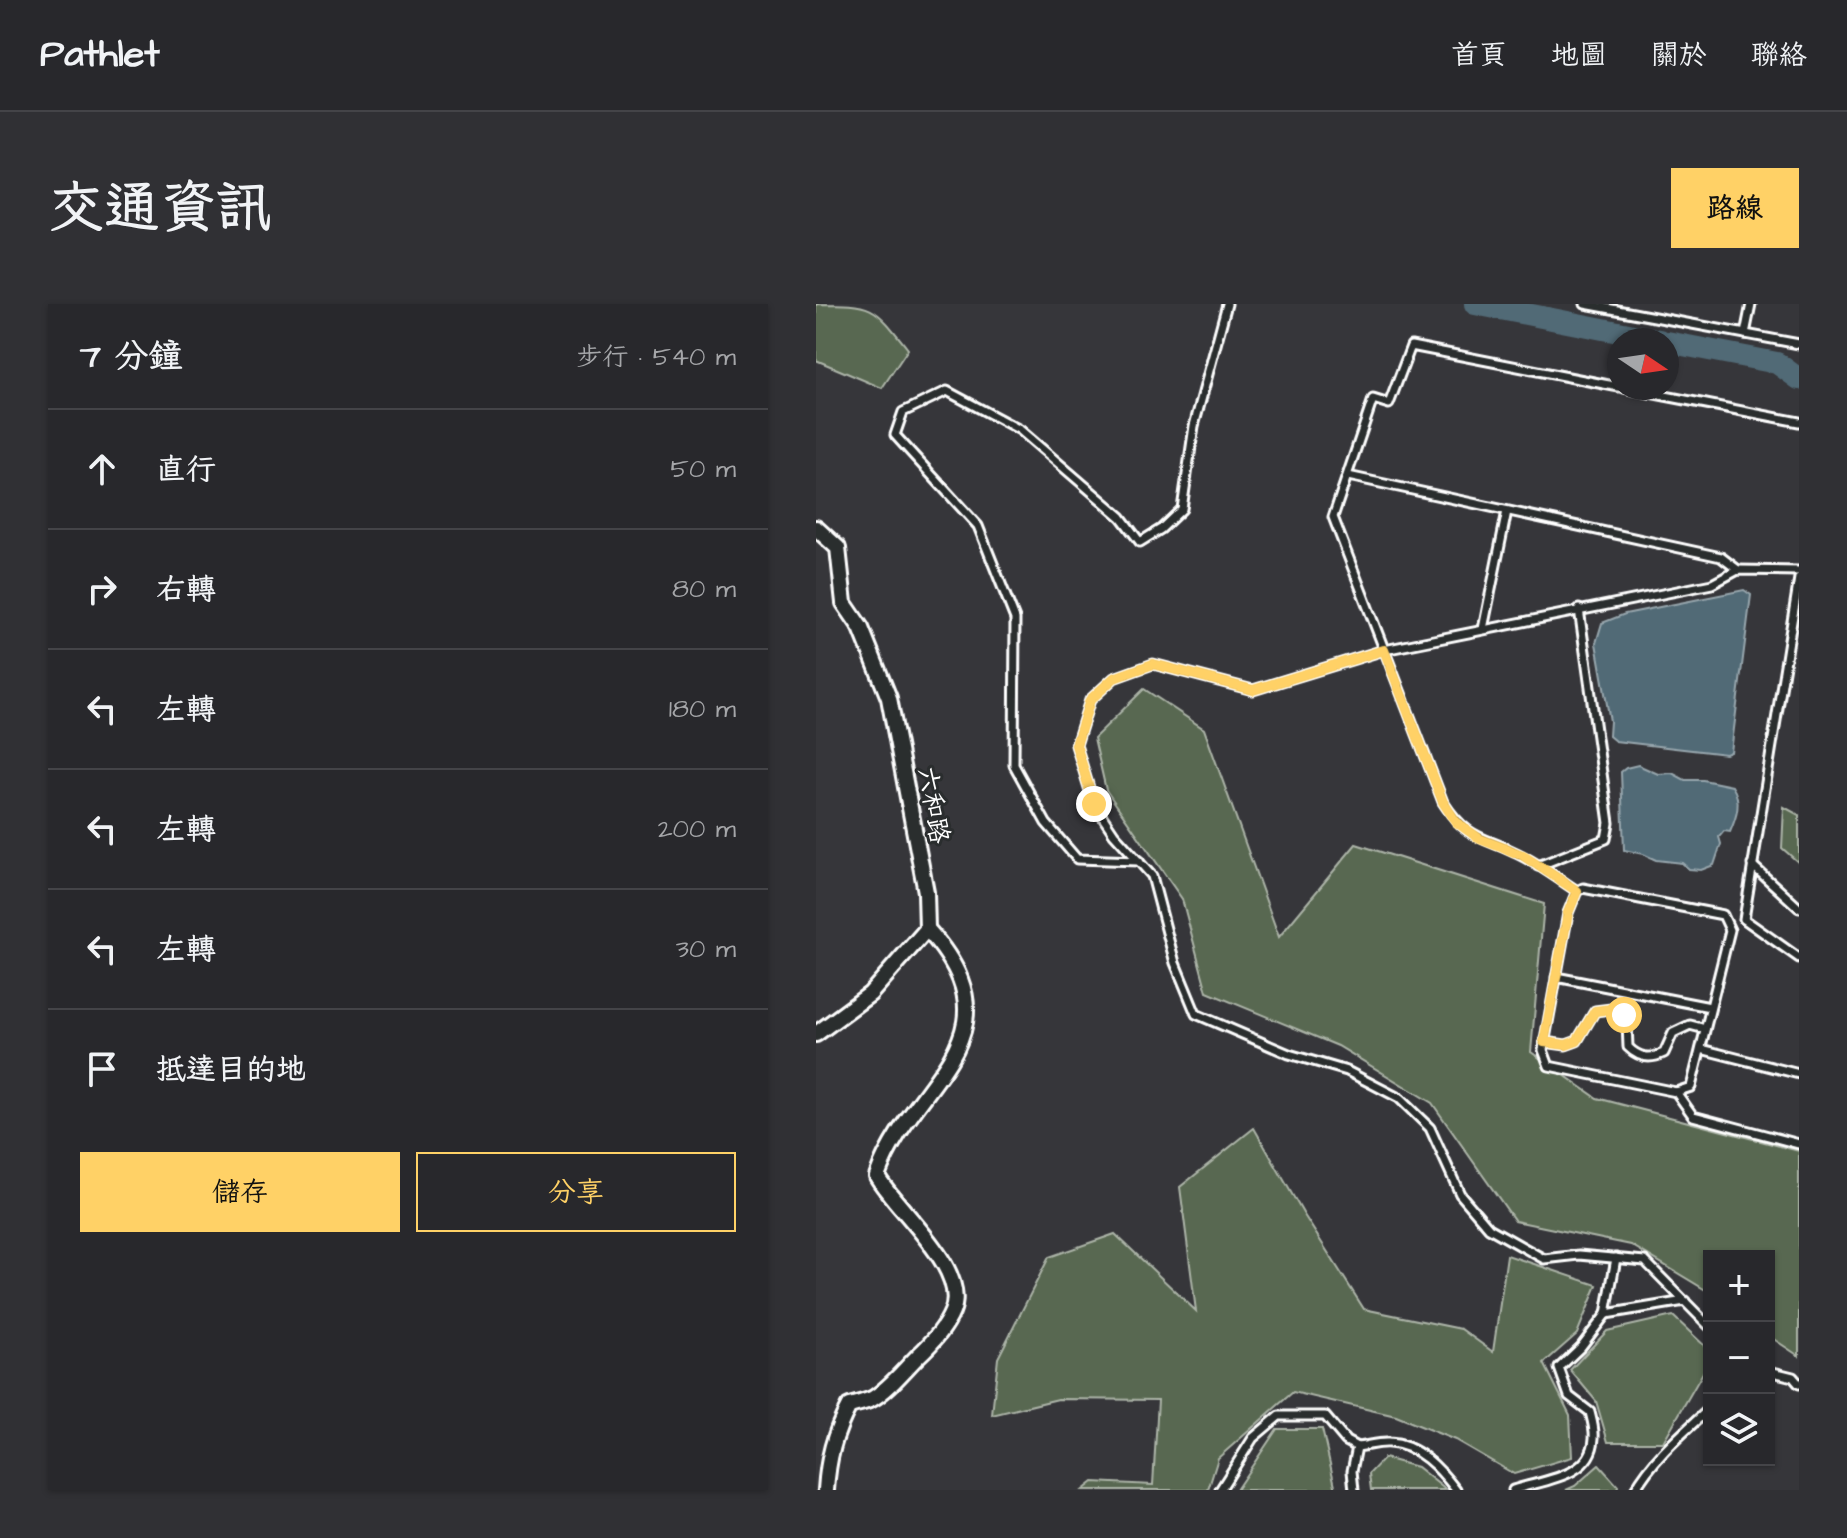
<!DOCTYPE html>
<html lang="zh-TW">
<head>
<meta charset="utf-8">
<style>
  :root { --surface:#28282c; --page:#303034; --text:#f1f3f6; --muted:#a5a6a9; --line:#444448; --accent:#ffd166 }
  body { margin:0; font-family:"Architects Daughter","LXGW WenKai TC",sans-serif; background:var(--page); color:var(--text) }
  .controls { position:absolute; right:24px; bottom:24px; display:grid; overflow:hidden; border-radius:0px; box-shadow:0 2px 6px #0004 }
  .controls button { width:72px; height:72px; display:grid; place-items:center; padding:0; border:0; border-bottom:2px solid var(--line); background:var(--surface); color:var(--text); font:40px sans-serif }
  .compass { position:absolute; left:791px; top:24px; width:72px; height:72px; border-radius:50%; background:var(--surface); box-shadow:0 2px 6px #0004; rotate:103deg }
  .stop { position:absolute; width:24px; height:24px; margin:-18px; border:6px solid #ffd166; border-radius:50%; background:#fff }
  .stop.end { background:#ffd166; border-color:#fff; box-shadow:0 2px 8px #0008 }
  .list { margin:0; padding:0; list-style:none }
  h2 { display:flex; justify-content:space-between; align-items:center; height:104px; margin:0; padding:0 32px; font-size:34px }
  h2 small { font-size:26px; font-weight:400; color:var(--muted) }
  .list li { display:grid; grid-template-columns:52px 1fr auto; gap:24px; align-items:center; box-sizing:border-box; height:120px; padding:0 32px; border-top:2px solid var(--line) }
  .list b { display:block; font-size:30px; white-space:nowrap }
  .list em { font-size:26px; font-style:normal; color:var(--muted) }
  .actions { display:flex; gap:16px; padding:24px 32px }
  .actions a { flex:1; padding:18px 0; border:2px solid var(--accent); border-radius:0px; text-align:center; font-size:28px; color:var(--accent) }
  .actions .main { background:var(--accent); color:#111 }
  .icon { flex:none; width:44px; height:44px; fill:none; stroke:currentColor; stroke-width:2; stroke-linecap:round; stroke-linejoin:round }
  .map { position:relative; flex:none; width:983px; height:1186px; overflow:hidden; border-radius:0px }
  header { display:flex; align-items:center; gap:48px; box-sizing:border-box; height:112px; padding:0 40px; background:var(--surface); border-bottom:2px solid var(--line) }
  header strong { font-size:38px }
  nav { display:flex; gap:44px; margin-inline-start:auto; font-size:28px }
  .intro { display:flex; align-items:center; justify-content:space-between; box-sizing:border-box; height:192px; padding:0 48px }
  h1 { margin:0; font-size:56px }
  .button { padding:20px 36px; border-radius:0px; background:var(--accent); color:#111; font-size:28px; font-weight:700 }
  main { display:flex; gap:48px; padding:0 48px }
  aside { flex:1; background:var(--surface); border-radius:0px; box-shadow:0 2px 6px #0004 }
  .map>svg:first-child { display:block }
  .green { fill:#596851; stroke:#acb4a8; stroke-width:2 }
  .water { fill:#516a76; stroke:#97a6ad; stroke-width:2 }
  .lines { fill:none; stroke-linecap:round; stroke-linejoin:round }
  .river { stroke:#516a76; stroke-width:22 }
  .service-casing { stroke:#fff; stroke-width:13 }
  .minor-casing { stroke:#fff; stroke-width:20 }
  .service { stroke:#2a2d2e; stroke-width:7 }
  .minor { stroke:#2a2d2e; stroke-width:14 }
  .route { stroke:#ffd166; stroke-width:10 }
  .labels { text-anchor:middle; stroke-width:6; stroke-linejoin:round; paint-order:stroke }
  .street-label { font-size:26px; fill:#fff; stroke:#2a2d2e }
</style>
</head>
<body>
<header>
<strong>Pathlet</strong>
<nav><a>首頁</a><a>地圖</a><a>關於</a><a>聯絡</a></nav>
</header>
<div class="intro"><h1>交通資訊</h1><a class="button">路線</a></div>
<main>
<aside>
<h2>7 分鐘<small>步行 · 540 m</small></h2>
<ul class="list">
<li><svg class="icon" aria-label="ahead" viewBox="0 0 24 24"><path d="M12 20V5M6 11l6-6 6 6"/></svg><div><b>直行</b></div><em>50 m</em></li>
<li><svg class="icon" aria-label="right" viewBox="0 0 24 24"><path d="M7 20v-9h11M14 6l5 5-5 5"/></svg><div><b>右轉</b></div><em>80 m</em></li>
<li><svg class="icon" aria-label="left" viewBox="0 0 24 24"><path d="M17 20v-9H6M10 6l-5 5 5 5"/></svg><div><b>左轉</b></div><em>180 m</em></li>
<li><svg class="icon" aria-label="left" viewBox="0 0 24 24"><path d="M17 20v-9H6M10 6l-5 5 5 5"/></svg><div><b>左轉</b></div><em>200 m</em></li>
<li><svg class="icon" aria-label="left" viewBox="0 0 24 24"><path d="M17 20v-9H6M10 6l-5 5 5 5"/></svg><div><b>左轉</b></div><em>30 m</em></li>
<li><svg class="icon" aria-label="arrive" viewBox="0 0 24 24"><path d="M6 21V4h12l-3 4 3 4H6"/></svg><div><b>抵達目的地</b></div></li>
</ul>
<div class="actions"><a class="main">儲存</a><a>分享</a></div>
</aside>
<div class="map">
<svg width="983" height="1186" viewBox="0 0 983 1186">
  <rect width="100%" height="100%" fill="#36363a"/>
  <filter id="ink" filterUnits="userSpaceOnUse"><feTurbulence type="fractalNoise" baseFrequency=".0125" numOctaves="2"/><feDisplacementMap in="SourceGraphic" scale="16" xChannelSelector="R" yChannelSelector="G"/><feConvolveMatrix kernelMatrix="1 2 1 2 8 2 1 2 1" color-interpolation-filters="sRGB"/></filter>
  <g filter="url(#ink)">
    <g class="green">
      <path d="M0,0C57,0 57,0 92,45L66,84L0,56Z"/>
      <polygon points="328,385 388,425 463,633 540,540 728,600 715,748 781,794 983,847 983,1052 953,1032 953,952 893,952 893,988 815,941 699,917 616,799 522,742 391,688 366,595 290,486 278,434"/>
      <polygon points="968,503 983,511 983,559 966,544"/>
      <polygon points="438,824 488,911 548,1005 645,1025 677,1048 691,951 781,981 761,1030 728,1059 754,1111 756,1153 698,1170 639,1136 580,1112 477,1088 402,1154 392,1186 267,1186 277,1178 337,1181 342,1096 242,1095 176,1111 182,1054 233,953 299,930 380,1007 364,883"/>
      <polygon points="857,1012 893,1046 893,1058 847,1138 792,1138 780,1097 754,1066 791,1027"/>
      <polygon points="461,1125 506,1125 520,1186 420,1186"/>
      <polygon points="568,1154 601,1163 630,1186 555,1186 553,1170"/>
      <polygon points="783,1161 802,1182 801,1186 750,1186 759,1182"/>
    </g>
    <g class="water">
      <polygon points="928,286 935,291 915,448 910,450 799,437 793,432 794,417 780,339 786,319 809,310"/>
      <path d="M822,461L842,470L856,469L869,476H887L916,482C926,497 921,512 914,528L908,527L903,533L905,540L898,561L885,566L873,565L866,559L840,556L827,550L808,546L805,468L810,464Z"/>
    </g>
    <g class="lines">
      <g class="river">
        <polyline points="659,0 843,36"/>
        <polyline points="851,38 961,59 983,75"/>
      </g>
      <defs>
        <g id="service">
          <polyline points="769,0 983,40"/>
          <polyline points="929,30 935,0"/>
          <polyline points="808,84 983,118"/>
          <polyline points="532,172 905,253 922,266"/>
          <polyline points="983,274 928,615 983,654"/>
          <polyline points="667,325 691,207"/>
          <polyline points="323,557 261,555 230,519 198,461 199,315 162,222 79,131 87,108 131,87 204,126 305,213 324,238 345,225 366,205 378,122 411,0"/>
          <polyline points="936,561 983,604"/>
          <polyline points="722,562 790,535 793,519 763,305"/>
          <path d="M761,587L767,584L907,611L914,626L875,783L860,788L733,762L727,746L752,609L761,587C744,576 727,563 708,553C670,532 653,539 627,498L517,213L557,95L573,100L595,42L803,83"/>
          <polyline points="740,673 894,703"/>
          <path d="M728,738L750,741L761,737L779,707L795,705L808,711L811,719L812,743C823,754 834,756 848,749L857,729L874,721L889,725"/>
          <polyline points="885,745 983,770"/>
          <polyline points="860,788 877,812 983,840"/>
          <polyline points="790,1010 869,997"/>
          <polyline points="893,1022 829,957 763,951 728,955 673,924 644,890 614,824 583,794 531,767 473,750 380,710 359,659 336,572 298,530 278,500 260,441 274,396 298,374 337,360 437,386 568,346 896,280 922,266 983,267"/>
          <polyline points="953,1067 977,1073 983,1080"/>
          <polyline points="404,1186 437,1134 463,1112 509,1112 530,1137 541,1143"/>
          <path d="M538,1186L536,1167L541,1143C551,1142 563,1138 573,1139C602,1140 624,1165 640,1186"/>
          <path d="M697,1186C726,1176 776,1174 778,1134C779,1126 776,1116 774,1108L753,1092L743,1064L765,1043L790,1010L800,954"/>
          <path d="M819,1186C837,1154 866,1130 893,1105"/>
        </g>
        <g id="minor">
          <polyline points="0,224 22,244 28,299 45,324 73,394 110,588 111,625 54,690 0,730"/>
          <path d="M10,1186C12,1155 18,1130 33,1102C40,1100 49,1098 56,1095C73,1085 88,1066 102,1052C115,1040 129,1025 136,1008C154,965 80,906 61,872C96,774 209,734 111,625"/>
        </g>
      </defs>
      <use href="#service" class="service-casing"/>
      <use href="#minor" class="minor-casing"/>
      <use href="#service" class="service"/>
      <use href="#minor" class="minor"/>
    </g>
  </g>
  <g class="lines" filter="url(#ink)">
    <polyline class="route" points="278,500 260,441 274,396 298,374 337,360 437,386 568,346 627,498 640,518 664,535 706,551 761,587 752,609 728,738 750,741 761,737 779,707 795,705 808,711"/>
  </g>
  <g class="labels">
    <g class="street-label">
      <text transform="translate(118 501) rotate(80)" y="9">六和路</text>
    </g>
  </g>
</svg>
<div class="controls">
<button>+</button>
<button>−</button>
<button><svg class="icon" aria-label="layers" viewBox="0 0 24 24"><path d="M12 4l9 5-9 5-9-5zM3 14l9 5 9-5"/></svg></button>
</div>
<svg class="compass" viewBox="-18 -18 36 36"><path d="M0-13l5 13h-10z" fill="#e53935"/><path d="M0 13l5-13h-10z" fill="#a5a6a9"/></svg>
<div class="stop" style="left:808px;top:711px"></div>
<div class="stop end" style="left:278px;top:500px"></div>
</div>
</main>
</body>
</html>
